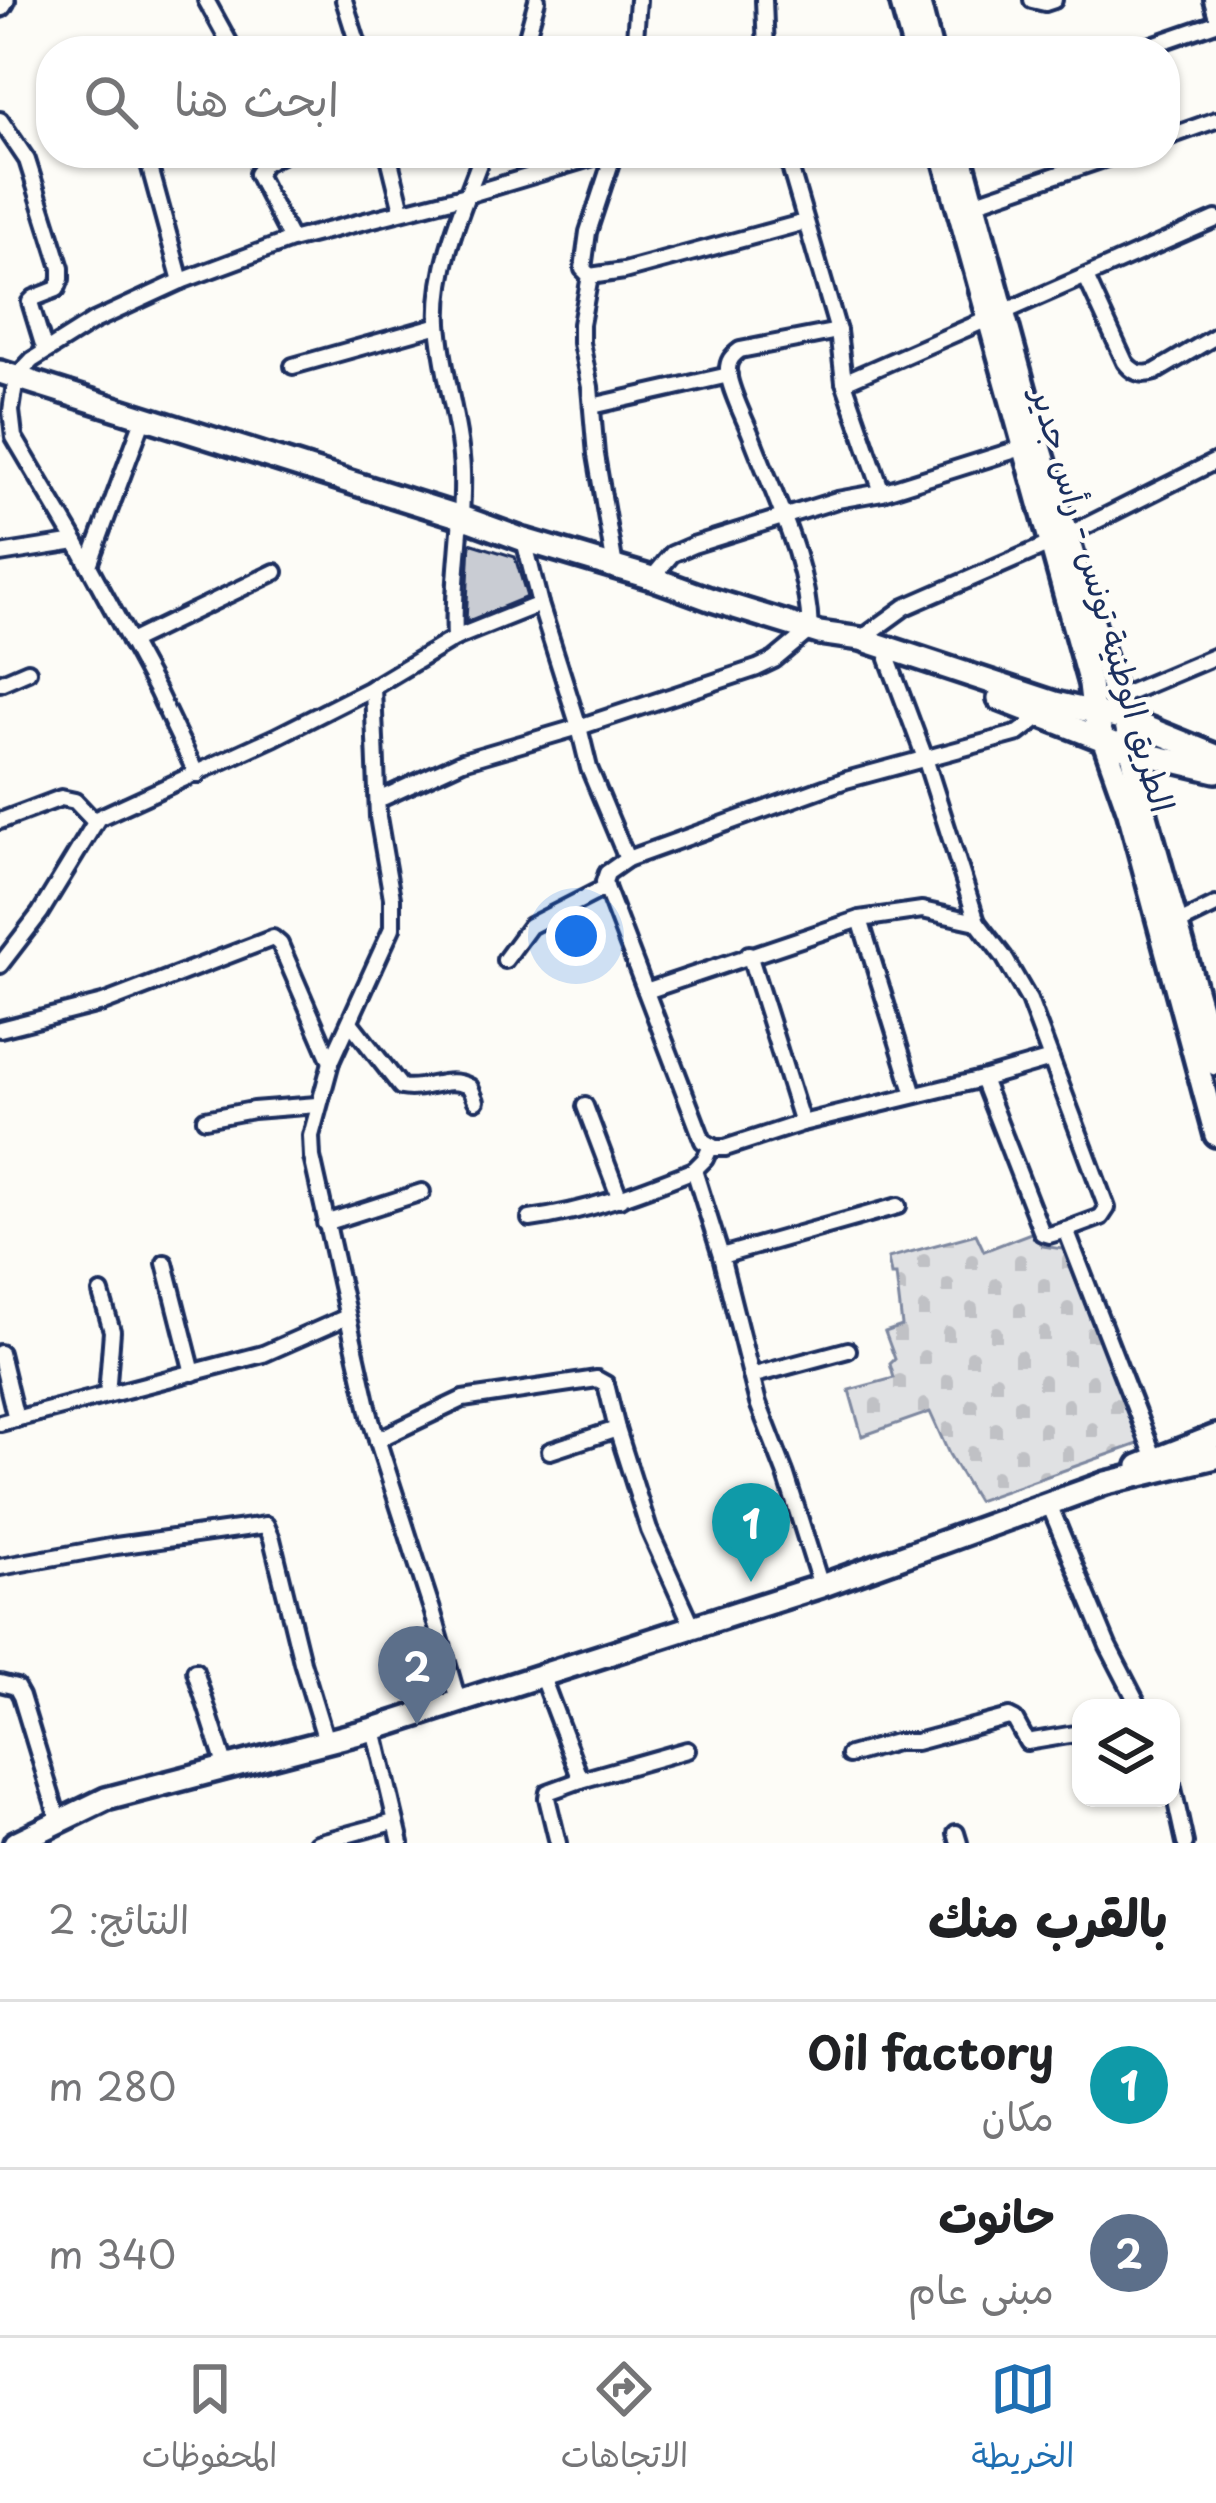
<!DOCTYPE html>
<html lang="ar">
<head>
<meta charset="utf-8">
<style>
  :root { --surface:#fff; --page:#f2f2f2; --text:#202124; --muted:#757577; --line:#e0e0e0; --accent:#1f6fb2 }
  body { margin:0; font-family:"Playpen Sans","Playpen Sans Arabic",sans-serif; background:var(--page); color:var(--text); direction:rtl }
  .controls { position:absolute; right:36px; bottom:36px; display:grid; overflow:hidden; border-radius:24px; box-shadow:0 3px 9px #0004 }
  .controls button { width:108px; height:108px; display:grid; place-items:center; padding:0; border:0; border-bottom:3px solid var(--line); background:var(--surface); color:var(--text); font:60px sans-serif }
  .you { position:absolute; left:576px; top:936px; width:42px; height:42px; margin:-30px; border:9px solid #fff; border-radius:50%; background:#1a73e8; box-shadow:0 0 0 18px #1a73e833 }
  .badge { display:grid; place-items:center; width:78px; height:78px; border-radius:50%; background:var(--accent); color:#fff; font-size:39px; font-weight:700 }
  .pin { position:absolute; translate:-50% -99px; filter:drop-shadow(0 3px 6px #0008) }
  .pin::after { content:''; position:absolute; top:63px; width:42px; height:36px; background:inherit; clip-path:polygon(0 0,100% 0,50% 100%) }
  .list { margin:0; padding:0; list-style:none }
  h2 { display:flex; justify-content:space-between; align-items:center; height:156px; margin:0; padding:0 48px; font-size:51px }
  h2 small { font-size:39px; font-weight:400; color:var(--muted) }
  .list li { display:grid; grid-template-columns:78px 1fr auto; gap:36px; align-items:center; box-sizing:border-box; height:168px; padding:0 48px; border-top:3px solid var(--line) }
  .list b { display:block; font-size:45px; white-space:nowrap }
  .list p { margin:0; font-size:39px; white-space:nowrap; color:var(--muted) }
  .list em { font-size:39px; font-style:normal; color:var(--muted) }
  .icon { flex:none; width:66px; height:66px; fill:none; stroke:currentColor; stroke-width:2; stroke-linecap:round; stroke-linejoin:round }
  .map { position:relative; flex:none; width:1216px; height:1843px; overflow:hidden; direction:ltr }
  .search { position:absolute; background:var(--surface); box-shadow:0 3px 9px #0004; left:36px; right:36px; top:36px; height:132px; display:flex; align-items:center; gap:30px; box-sizing:border-box; padding:0 42px; border-radius:48px; color:var(--muted); font-size:45px }
  .sheet { height:492px; background:var(--surface) }
  nav { display:flex; justify-content:space-around; align-items:center; box-sizing:border-box; height:168px; border-top:3px solid var(--line); background:var(--surface); font-size:33px; color:var(--muted) }
  nav a { display:grid; justify-items:center; gap:6px }
  nav .on { color:var(--accent) }
  .map>svg:first-child { display:block }
  .cemetery { fill:url(#cemetery-stones); stroke:#7e88a0; stroke-width:3 }
  .building { fill:#c9ccd3; stroke:#1b2f5e; stroke-width:3 }
  .lines { fill:none; stroke-linecap:round; stroke-linejoin:round }
  .street-casing { stroke:#1b2f5e; stroke-width:22 }
  .secondary-casing { stroke:#1b2f5e; stroke-width:30 }
  .primary-casing { stroke:#1b2f5e; stroke-width:30 }
  .street { stroke:#fdfcf7; stroke-width:14 }
  .secondary { stroke:#fdfcf7; stroke-width:21 }
  .primary { stroke:#fdfcf7; stroke-width:21 }
  .labels { text-anchor:middle; stroke-width:9; stroke-linejoin:round; paint-order:stroke }
  .street-label { font-size:33px; fill:#1b2f5e; stroke:#fdfcf7 }
</style>
</head>
<body>
<div class="map">
<svg width="1216" height="1843" viewBox="0 0 1216 1843">
  <defs>
    <pattern id="cemetery-stones" width="16" height="16" patternUnits="userSpaceOnUse" patternTransform="scale(3)"><rect width="16" height="16" fill="#e0e1e3"/><path d="M2 7V4a2 2 0 0 1 4 0v3zM10 15v-3a2 2 0 0 1 4 0v3z" fill="#c0c1c5"/></pattern>
  </defs>
  <rect width="100%" height="100%" fill="#fdfcf7"/>
  <filter id="ink" filterUnits="userSpaceOnUse"><feTurbulence type="fractalNoise" baseFrequency=".00833" numOctaves="2"/><feDisplacementMap in="SourceGraphic" scale="24" xChannelSelector="R" yChannelSelector="G"/><feConvolveMatrix kernelMatrix="1 2 1 2 8 2 1 2 1" color-interpolation-filters="sRGB"/></filter>
  <g filter="url(#ink)">
    <polygon class="cemetery" points="1036,1231 1042,1246 1063,1249 1141,1443 977,1501 949,1454 930,1412 862,1436 849,1390 894,1378 890,1364 895,1359 885,1332 902,1326 896,1275 891,1275 888,1258 976,1234 984,1251"/>
    <polygon class="building" points="470,543 515,557 527,597 466,622"/>
    <g class="lines">
      <defs>
        <g id="street">
          <polyline points="206,0 234,51"/>
          <polyline points="344,0 360,51"/>
          <polyline points="764,0 766,51"/>
          <polyline points="1032,0 1045,3 1054,0"/>
          <polyline points="1212,0 1216,14"/>
          <polyline points="523,51 537,0"/>
          <polyline points="634,51 638,0"/>
          <polyline points="1135,51 1216,23"/>
          <polyline points="0,120 27,160 61,268 61,279 57,289 34,298 30,302 45,351"/>
          <polyline points="1165,138 1216,120"/>
          <polyline points="146,153 181,281"/>
          <polyline points="285,153 264,163 257,174 291,240"/>
          <polyline points="388,153 402,210"/>
          <polyline points="614,153 588,232 583,269 590,276 581,324 581,343 590,387 596,455 615,567"/>
          <polyline points="786,153 838,331 844,382 882,492"/>
          <polyline points="974,203 1121,153"/>
          <polyline points="590,276 624,271 805,222"/>
          <path d="M1086,277L1125,362C1133,373 1143,376 1155,372L1216,336"/>
          <polyline points="293,366 439,325"/>
          <polyline points="844,382 1216,219"/>
          <polyline points="592,406 729,375"/>
          <polyline points="524,540 540,604 579,727 589,768 627,859 607,873 604,882 703,1141 715,1148 725,1148 802,1123 982,1079"/>
          <polyline points="76,542 157,691 197,775"/>
          <polyline points="0,554 76,542 14,437 11,411 16,377 32,360 94,321 181,281 291,240 467,195 607,153"/>
          <polyline points="89,565 144,417"/>
          <polyline points="652,578 672,554 693,545 837,500 882,492 1025,447"/>
          <path d="M455,638C452,580 464,527 462,471C460,421 442,373 439,323C436,265 463,207 483,153"/>
          <polyline points="861,639 905,607 1052,543 1216,461"/>
          <polyline points="130,642 275,572"/>
          <polyline points="0,683 28,671"/>
          <polyline points="373,687 378,817 392,898 392,928 331,1062 311,1136 312,1157 371,1420 433,1613 458,1701"/>
          <polyline points="1116,698 1216,656"/>
          <path d="M378,800L463,761L579,727L757,668L774,660L810,630C808,560 775,499 751,435C743,415 731,393 728,373C727,361 732,356 740,350L838,331"/>
          <polyline points="0,821 61,798 75,801 94,821"/>
          <polyline points="627,859 846,780 1019,733 1042,715"/>
          <polyline points="860,919 914,1095"/>
          <polyline points="977,922 1004,957 1029,1000 1107,1208 1101,1217 1066,1230 1158,1467"/>
          <polyline points="1175,925 1216,905"/>
          <polyline points="749,954 802,1123"/>
          <polyline points="505,960 530,926 606,887"/>
          <polyline points="0,965 40,913 98,818 275,737 368,690 455,638 540,604"/>
          <polyline points="646,991 860,919 922,910 977,922 925,758 888,659"/>
          <path d="M350,1022L401,1087C426,1092 447,1074 470,1087L476,1101"/>
          <polyline points="0,1029 103,1003 273,938 280,944 331,1062"/>
          <polyline points="1051,1059 982,1079 1042,1233 1049,1235 1066,1230"/>
          <polyline points="585,1106 620,1199"/>
          <polyline points="205,1119 253,1110 317,1105"/>
          <polyline points="711,1146 705,1159 694,1170 721,1256 758,1403 786,1475 821,1586"/>
          <path d="M530,1219C589,1211 639,1192 694,1170"/>
          <polyline points="325,1223 422,1192"/>
          <polyline points="721,1256 898,1206"/>
          <polyline points="165,1263 193,1373"/>
          <polyline points="101,1293 112,1331 107,1395"/>
          <polyline points="0,1353 16,1419"/>
          <polyline points="751,1376 848,1350"/>
          <polyline points="0,1423 263,1354 347,1317"/>
          <polyline points="377,1440 463,1399 597,1379 606,1384 617,1429 649,1530 693,1627"/>
          <polyline points="550,1451 617,1429"/>
          <polyline points="1049,1504 1108,1646 1140,1708"/>
          <polyline points="0,1567 116,1546 266,1525 272,1539 302,1662 326,1741"/>
          <polyline points="195,1671 226,1768"/>
          <polyline points="542,1677 581,1780"/>
          <polyline points="0,1683 16,1687 21,1696 59,1821"/>
          <polyline points="374,1729 401,1843"/>
          <polyline points="849,1755 896,1742 916,1742 1009,1717 1015,1720 1027,1742 1081,1733"/>
          <polyline points="1171,1779 1185,1843"/>
          <polyline points="956,1833 959,1843"/>
          <polyline points="317,1843 394,1822"/>
          <polyline points="558,1843 547,1798 548,1792 581,1780 687,1750"/>
        </g>
        <g id="secondary">
          <polyline points="0,5 3,0"/>
          <polyline points="0,372 461,517 524,540 652,578 712,600 819,633 861,639 1055,703 1125,719 1216,756"/>
          <polyline points="999,699 1132,751 1216,771"/>
          <polyline points="1139,1466 1216,1436"/>
          <polyline points="15,1843 106,1799 374,1729 821,1586 1106,1483 1216,1457"/>
        </g>
        <g id="primary">
          <polyline points="901,0 915,51"/>
          <polyline points="918,0 931,51"/>
          <polyline points="943,153 1090,684 1093,710 1129,812 1216,1135"/>
          <polyline points="960,153 1038,440 1116,698 1125,719 1142,801 1216,1064"/>
        </g>
      </defs>
      <use href="#street" class="street-casing"/>
      <use href="#secondary" class="secondary-casing"/>
      <use href="#primary" class="primary-casing"/>
      <use href="#street" class="street"/>
      <use href="#secondary" class="secondary"/>
      <use href="#primary" class="primary"/>
    </g>
  </g>
  <g class="labels">
    <g class="street-label">
      <text transform="translate(1103 600) rotate(74)" y="12">الطريق الوطنية تونس - رأس جدير</text>
    </g>
  </g>
</svg>
<div class="controls">
<button><svg class="icon" aria-label="layers" viewBox="0 0 24 24"><path d="M12 4l9 5-9 5-9-5zM3 14l9 5 9-5"/></svg></button>
</div>
<div class="you"></div>
<div class="pin badge" style="left:751px;top:1582px;background:#0f9aa8">1</div>
<div class="pin badge" style="left:417px;top:1725px;background:#5c6f8a">2</div>
<div class="search"><svg class="icon" aria-label="search" viewBox="0 0 24 24"><circle cx="10" cy="10" r="6"/><path d="M15 15l6 6"/></svg>ابحث هنا</div>
</div>
<section class="sheet">
<h2>بالقرب منك<small>النتائج: 2</small></h2>
<ul class="list">
<li><span class="badge" style="background:#0f9aa8">1</span><div><b>Oil factory</b><p>مكان</p></div><em>280 m</em></li>
<li><span class="badge" style="background:#5c6f8a">2</span><div><b>حانوت</b><p>مبنى عام</p></div><em>340 m</em></li>
</ul>
</section>
<nav>
<a class="on"><svg class="icon" aria-label="map" viewBox="0 0 24 24"><path d="M3 6l6-2 6 2 6-2v14l-6 2-6-2-6 2zM9 4v14M15 6v14"/></svg>الخريطة</a>
<a><svg class="icon" aria-label="directions" viewBox="0 0 24 24"><path d="M12 3l9 9-9 9-9-9zM9 14v-3h6M13 9l2 2-2 2"/></svg>الاتجاهات</a>
<a><svg class="icon" aria-label="saved" viewBox="0 0 24 24"><path d="M7 4h10v16l-5-4-5 4z"/></svg>المحفوظات</a>
</nav>
</body>
</html>
